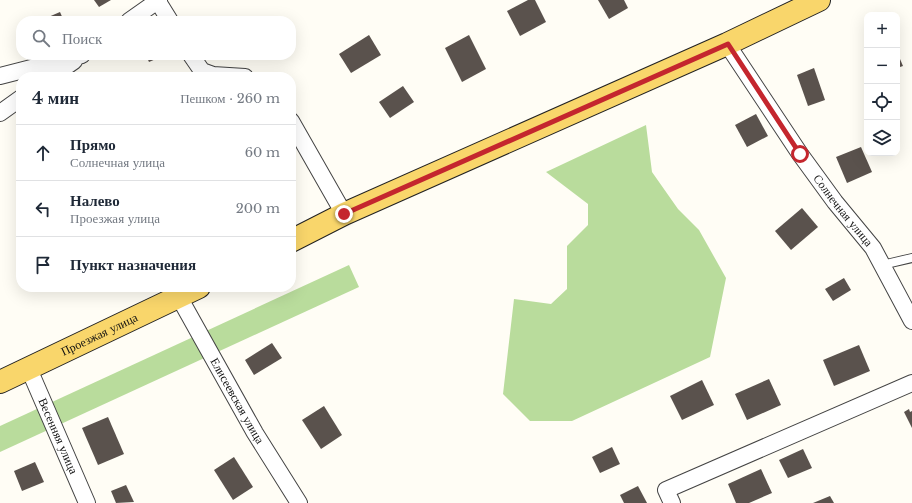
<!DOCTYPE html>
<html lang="ru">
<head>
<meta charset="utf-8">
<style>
  :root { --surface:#fff; --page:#f2f2f3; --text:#1f2937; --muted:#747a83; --line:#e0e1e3 }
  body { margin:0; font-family:"Libre Baskerville",serif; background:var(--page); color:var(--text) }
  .controls { position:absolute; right:12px; top:12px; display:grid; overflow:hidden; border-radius:8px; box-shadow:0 4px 16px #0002 }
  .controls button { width:36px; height:36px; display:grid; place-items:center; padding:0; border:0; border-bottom:1px solid var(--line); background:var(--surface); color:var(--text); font:20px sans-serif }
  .stop { position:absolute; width:12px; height:12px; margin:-9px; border:3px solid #c4262e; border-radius:50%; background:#fff }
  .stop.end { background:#c4262e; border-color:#fff; box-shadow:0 1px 4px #0008 }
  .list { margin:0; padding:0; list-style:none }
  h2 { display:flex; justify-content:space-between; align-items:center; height:52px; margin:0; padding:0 16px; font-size:17px }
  h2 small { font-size:13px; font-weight:400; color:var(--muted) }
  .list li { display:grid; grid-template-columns:26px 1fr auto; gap:12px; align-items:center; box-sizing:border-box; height:56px; padding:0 16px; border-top:1px solid var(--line) }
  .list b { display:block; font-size:15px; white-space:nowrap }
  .list p { margin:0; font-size:13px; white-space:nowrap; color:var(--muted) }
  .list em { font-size:13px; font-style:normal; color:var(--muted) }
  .icon { flex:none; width:22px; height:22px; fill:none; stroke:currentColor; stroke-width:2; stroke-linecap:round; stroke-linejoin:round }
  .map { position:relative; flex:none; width:912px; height:503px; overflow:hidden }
  .search { position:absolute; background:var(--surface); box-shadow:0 4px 16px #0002; left:16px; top:16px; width:280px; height:44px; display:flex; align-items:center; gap:10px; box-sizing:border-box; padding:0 14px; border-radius:16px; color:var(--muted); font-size:15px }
  .panel { position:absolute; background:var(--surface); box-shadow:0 4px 16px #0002; left:16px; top:72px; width:280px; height:220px; border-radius:16px }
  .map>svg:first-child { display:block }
  .forest { fill:#b9dc9c }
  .building { fill:#5a524d }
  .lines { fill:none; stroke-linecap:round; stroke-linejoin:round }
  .lane-casing { stroke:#444; stroke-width:10 }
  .street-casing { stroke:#444; stroke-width:18 }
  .primary-casing { stroke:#222; stroke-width:24 }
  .lane { stroke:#fff; stroke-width:8 }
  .street { stroke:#fff; stroke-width:16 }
  .primary { stroke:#f9d66b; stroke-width:22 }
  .route { stroke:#c4262e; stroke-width:5 }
  .labels { text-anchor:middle; stroke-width:4; stroke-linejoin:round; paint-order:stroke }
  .street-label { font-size:12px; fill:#111; stroke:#fff }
</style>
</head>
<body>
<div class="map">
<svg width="912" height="503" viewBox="0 0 912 503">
  <rect width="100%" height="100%" fill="#fffdf5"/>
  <g class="forest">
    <polygon points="646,125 652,172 678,209 699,230 726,278 710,357 572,421 530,421 503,394 514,299 551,304 567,289 567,246 588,225 588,204 546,172"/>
    <polygon points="349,265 359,287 0,452 0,426"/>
  </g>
  <g class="building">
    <polygon points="94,0 111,0 99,7"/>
    <polygon points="528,0 535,0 546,22 520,36 507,11"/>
    <polygon points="598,0 624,0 628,8 609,19"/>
    <polygon points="60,12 64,21 39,21"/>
    <polygon points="369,35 381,55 351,73 339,54"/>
    <polygon points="469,35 486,69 462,82 445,48"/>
    <polygon points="897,52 903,66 897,68"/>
    <polygon points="146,55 165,55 149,62"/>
    <polygon points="814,68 825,100 808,106 797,75"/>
    <polygon points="403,86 414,102 390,118 379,102"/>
    <polygon points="756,114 768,136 747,147 735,125"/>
    <polygon points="861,147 872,172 847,183 836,157"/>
    <polygon points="802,208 818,227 791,250 775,231"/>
    <polygon points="844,278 851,290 833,301 825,289"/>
    <polygon points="272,343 282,358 254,375 245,360"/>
    <polygon points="859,345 870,371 834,386 823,360"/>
    <polygon points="769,379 781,405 747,420 735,394"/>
    <polygon points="702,380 714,405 682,420 670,396"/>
    <polygon points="324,406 342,435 321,449 302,420"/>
    <polygon points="909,409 910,412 912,411 912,428 904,412"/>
    <polygon points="108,417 124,454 98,465 82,428"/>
    <polygon points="612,447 620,464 600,473 592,457"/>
    <polygon points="803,449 812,468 788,478 779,460"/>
    <polygon points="234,457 253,487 233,500 214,470"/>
    <polygon points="35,462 44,482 22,491 14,471"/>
    <polygon points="761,469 772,493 749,503 736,503 728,484"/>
    <polygon points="126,485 134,502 116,503 111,491"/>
    <polygon points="638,486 647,503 624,503 620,495"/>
    <polygon points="830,496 834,503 813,503"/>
  </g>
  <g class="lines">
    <defs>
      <polyline id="lane" points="882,265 912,258"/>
      <g id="street">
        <polyline points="157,0 170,21"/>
        <polyline points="129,21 159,0"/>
        <path id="s1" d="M727,44L800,154L835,202L873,248L912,321"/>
        <polyline points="191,55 202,71 213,75 245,77"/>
        <polyline points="0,76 82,55"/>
        <polyline points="51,77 74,61"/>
        <polyline points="0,113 21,98"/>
        <polyline points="291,121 344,214"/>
        <path id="s2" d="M179,297L255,433L299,503"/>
        <path id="s3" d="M29,369L87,503"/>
        <polyline points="672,503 666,490 912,383"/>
      </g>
      <g id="primary">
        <polyline points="291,241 344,214 727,44 819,0"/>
        <path id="s4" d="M0,382L199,287"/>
      </g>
    </defs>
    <use href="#lane" class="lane-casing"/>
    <use href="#street" class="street-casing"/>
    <use href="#primary" class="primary-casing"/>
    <use href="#lane" class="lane"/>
    <use href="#street" class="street"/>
    <use href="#primary" class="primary"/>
  </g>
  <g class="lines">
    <polyline class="route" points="344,214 728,44 800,154"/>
  </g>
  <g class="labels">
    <g class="street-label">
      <text dy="4" stroke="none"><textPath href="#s1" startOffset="203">Солнечная улица</textPath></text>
      <text dy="4" stroke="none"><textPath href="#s4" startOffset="110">Проезжая улица</textPath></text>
      <text dy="4" stroke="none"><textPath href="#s2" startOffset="119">Елисеевская улица</textPath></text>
      <text dy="4" stroke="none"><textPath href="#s3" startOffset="73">Весенняя улица</textPath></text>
    </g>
  </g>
</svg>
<div class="controls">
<button>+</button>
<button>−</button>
<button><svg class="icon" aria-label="locate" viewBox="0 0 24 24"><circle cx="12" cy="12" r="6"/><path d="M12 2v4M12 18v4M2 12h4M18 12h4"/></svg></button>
<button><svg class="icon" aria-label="layers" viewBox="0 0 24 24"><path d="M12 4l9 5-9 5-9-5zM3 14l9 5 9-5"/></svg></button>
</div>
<div class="stop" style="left:800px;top:154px"></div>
<div class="stop end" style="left:344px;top:214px"></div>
<div class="search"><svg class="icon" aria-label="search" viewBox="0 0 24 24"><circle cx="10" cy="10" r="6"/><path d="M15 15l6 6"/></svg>Поиск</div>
<section class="panel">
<h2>4 мин<small>Пешком · 260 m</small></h2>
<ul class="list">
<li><svg class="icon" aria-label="ahead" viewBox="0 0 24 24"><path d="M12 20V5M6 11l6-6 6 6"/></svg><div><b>Прямо</b><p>Солнечная улица</p></div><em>60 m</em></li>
<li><svg class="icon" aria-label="left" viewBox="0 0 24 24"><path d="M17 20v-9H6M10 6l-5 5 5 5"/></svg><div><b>Налево</b><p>Проезжая улица</p></div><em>200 m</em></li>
<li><svg class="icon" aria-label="arrive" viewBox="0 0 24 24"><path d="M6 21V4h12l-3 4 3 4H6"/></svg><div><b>Пункт назначения</b></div></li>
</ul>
</section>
</div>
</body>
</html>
